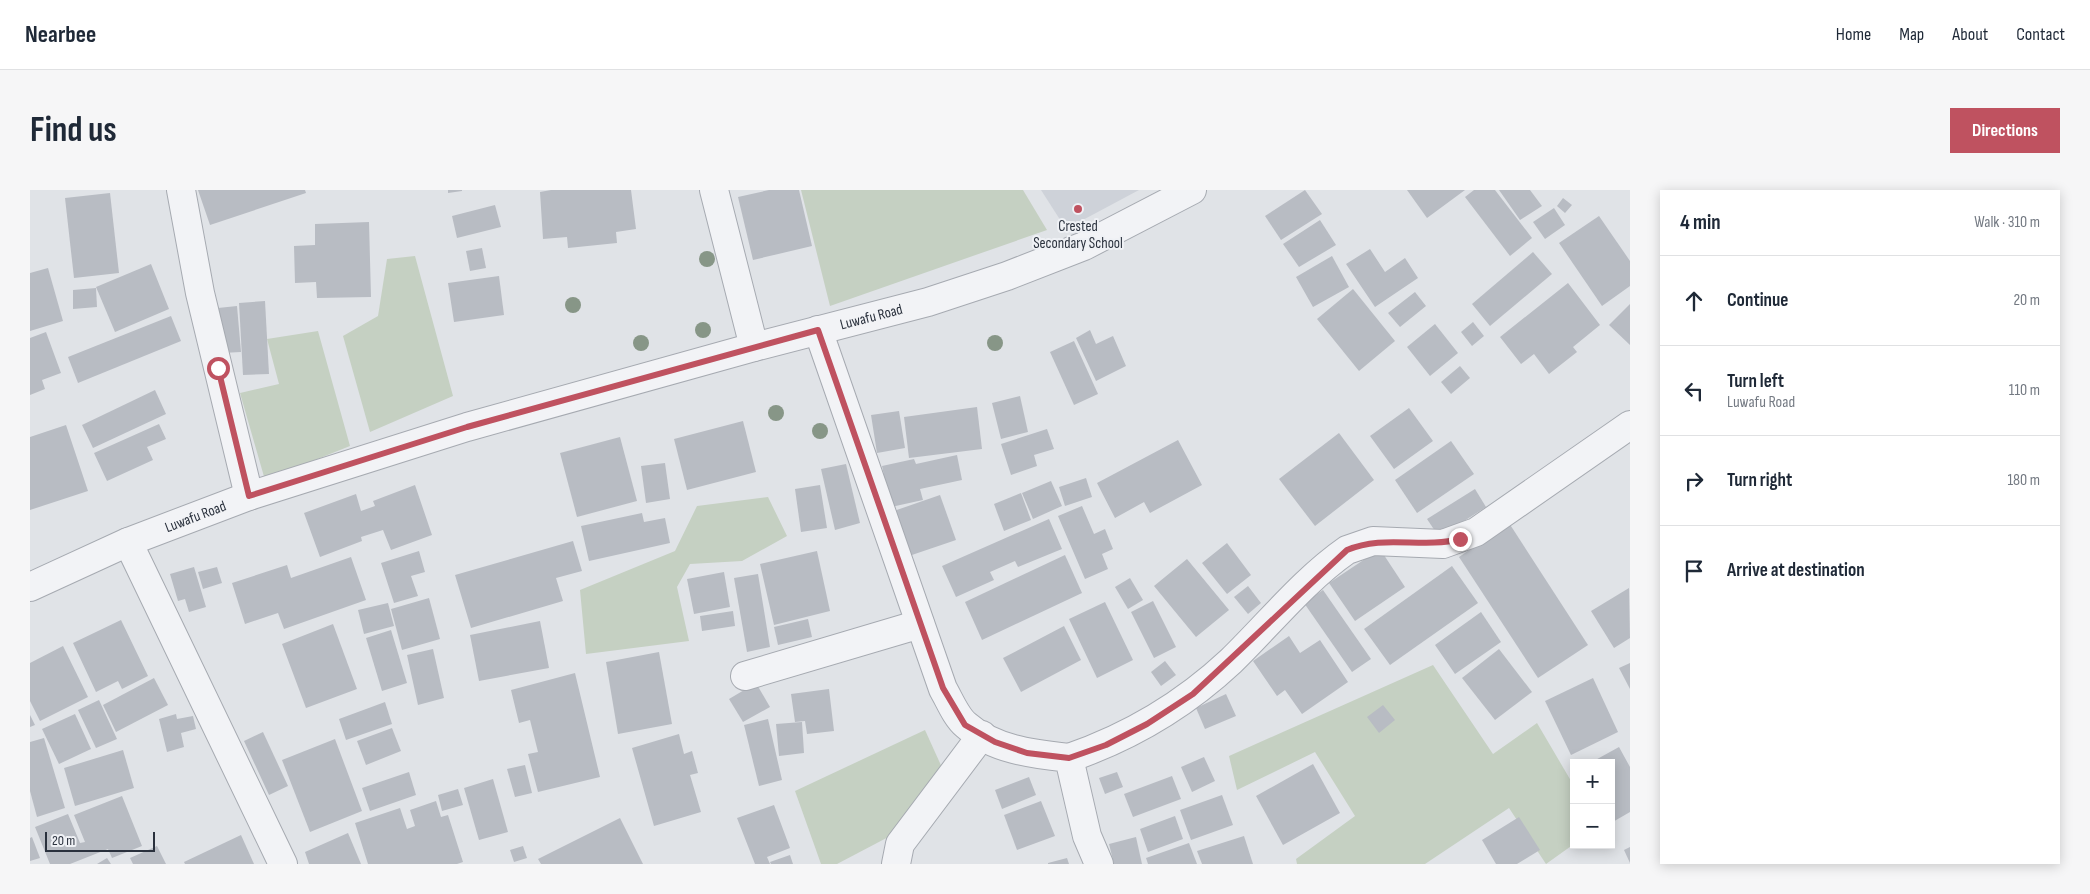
<!DOCTYPE html>
<html lang="en">
<head>
<meta charset="utf-8">
<style>
  :root { --surface:#fff; --page:#f6f6f7; --text:#1f2937; --muted:#747a83; --line:#e0e1e3; --accent:#bf5260 }
  body { margin:0; font-family:"Sofia Sans Condensed",sans-serif; background:var(--page); color:var(--text) }
  .controls { position:absolute; right:15px; bottom:15px; display:grid; overflow:hidden; border-radius:0px; box-shadow:0 2px 12px #0003 }
  .controls button { width:45px; height:45px; display:grid; place-items:center; padding:0; border:0; border-bottom:1px solid var(--line); background:var(--surface); color:var(--text); font:25px sans-serif }
  .scale { position:absolute; left:15px; bottom:12px; width:110px; box-sizing:border-box; padding-left:5px; border:2px solid #2a313d; border-top:0; font-size:14px; line-height:18px; white-space:nowrap; color:#2a313d; -webkit-text-stroke:4px #eff1f5; paint-order:stroke }
  .stop { position:absolute; width:15px; height:15px; margin:-11px; border:4px solid #bf5260; border-radius:50%; background:#fff }
  .stop.end { background:#bf5260; border-color:#fff; box-shadow:0 1px 5px #0008 }
  .list { margin:0; padding:0; list-style:none }
  h2 { display:flex; justify-content:space-between; align-items:center; height:65px; margin:0; padding:0 20px; font-size:21px }
  h2 small { font-size:16px; font-weight:400; color:var(--muted) }
  .list li { display:grid; grid-template-columns:32px 1fr auto; gap:15px; align-items:center; box-sizing:border-box; height:90px; padding:0 20px; border-top:1px solid var(--line) }
  .list b { display:block; font-size:19px; white-space:nowrap }
  .list p { margin:0; font-size:16px; white-space:nowrap; color:var(--muted) }
  .list em { font-size:16px; font-style:normal; color:var(--muted) }
  .icon { flex:none; width:28px; height:28px; fill:none; stroke:currentColor; stroke-width:2; stroke-linecap:round; stroke-linejoin:round }
  .map { position:relative; flex:none; width:1600px; height:674px; overflow:hidden; border-radius:0px }
  header { display:flex; align-items:center; gap:30px; box-sizing:border-box; height:70px; padding:0 25px; background:var(--surface); border-bottom:1px solid var(--line) }
  header strong { font-size:24px }
  nav { display:flex; gap:28px; margin-inline-start:auto; font-size:18px }
  .intro { display:flex; align-items:center; justify-content:space-between; box-sizing:border-box; height:120px; padding:0 30px }
  h1 { margin:0; font-size:35px }
  .button { padding:12px 22px; border-radius:0px; background:var(--accent); color:#fff; font-size:18px; font-weight:700 }
  main { display:flex; gap:30px; padding:0 30px }
  aside { flex:1; background:var(--surface); border-radius:0px; box-shadow:0 2px 12px #0003 }
  .map>svg:first-child { display:block }
  .built { fill:#ced2d9 }
  .green { fill:#c5d0c2 }
  .building { fill:#b8bcc3 }
  .lines { fill:none; stroke-linecap:round; stroke-linejoin:round }
  .minor-casing { stroke:#a6aab1; stroke-width:30 }
  .tertiary-casing { stroke:#a6aab1; stroke-width:30 }
  .minor { stroke:#f2f3f6; stroke-width:28 }
  .tertiary { stroke:#f2f3f6; stroke-width:28 }
  .tree { fill:#879687 }
  .route { stroke:#bf5260; stroke-width:6 }
  .poi-dot { fill:#bf5260; stroke:#eff1f5; stroke-width:2 }
  .labels { text-anchor:middle; stroke-width:4; stroke-linejoin:round; paint-order:stroke }
  .poi-label { font-size:15px; fill:#2a313d; stroke:#eff1f5 }
  .street-label { font-size:15px; fill:#2a313d; stroke:#eff1f5 }
</style>
</head>
<body>
<header>
<strong>Nearbee</strong>
<nav><a>Home</a><a>Map</a><a>About</a><a>Contact</a></nav>
</header>
<div class="intro"><h1>Find us</h1><a class="button">Directions</a></div>
<main>
<div class="map">
<svg width="1600" height="674" viewBox="0 0 1600 674">
  <rect width="100%" height="100%" fill="#e0e3e7"/>
  <polygon class="built" points="1011,0 1109,0 1036,39"/>
  <g class="green">
    <polygon points="771,0 993,0 1017,40 800,116"/>
    <polygon points="385,66 423,206 340,242 313,146 348,126 357,69"/>
    <polygon points="288,141 320,256 235,290 210,203 249,194 237,149"/>
    <polygon points="738,307 757,346 712,371 660,374 647,397 659,451 556,464 550,400 645,361 667,316"/>
    <polygon points="1403,475 1463,564 1507,533 1544,596 1544,654 1516,674 1479,618 1395,674 1267,674 1266,669 1325,626 1285,562 1207,600 1199,566"/>
    <polygon points="895,540 914,582 866,643 807,674 791,674 765,601"/>
  </g>
  <g class="building">
    <polygon points="168,0 275,0 276,3 180,35"/>
    <polygon points="418,0 432,0 432,1 418,3"/>
    <polygon points="521,0 601,0 606,39 586,42 587,53 538,58 537,47 513,49 510,2"/>
    <polygon points="739,0 769,0 782,56 723,70 708,7"/>
    <polygon points="1275,0 1292,24 1251,50 1235,26"/>
    <polygon points="1377,0 1435,0 1397,28"/>
    <polygon points="1444,0 1465,0 1502,48 1480,66 1435,7"/>
    <polygon points="1469,0 1500,0 1512,16 1490,30"/>
    <polygon points="80,3 89,83 44,88 35,8"/>
    <polygon points="1533,8 1542,15 1535,23 1527,16"/>
    <polygon points="465,15 471,37 427,48 422,26"/>
    <polygon points="1524,18 1535,35 1515,49 1503,32"/>
    <polygon points="1569,26 1600,71 1600,96 1572,116 1529,53"/>
    <polygon points="1290,30 1306,55 1269,77 1253,54"/>
    <polygon points="339,32 341,107 287,108 286,92 265,93 264,56 285,55 285,34"/>
    <polygon points="452,58 456,78 440,81 436,61"/>
    <polygon points="1340,59 1355,82 1375,68 1388,88 1345,117 1316,74"/>
    <polygon points="1503,62 1522,84 1460,136 1442,114"/>
    <polygon points="1302,66 1319,97 1283,117 1266,87"/>
    <polygon points="121,74 139,119 85,142 66,97"/>
    <polygon points="18,78 33,131 0,141 0,83"/>
    <polygon points="469,86 474,125 424,132 418,93"/>
    <polygon points="1538,93 1570,135 1543,157 1547,162 1519,184 1504,164 1491,174 1470,147"/>
    <polygon points="66,98 67,117 43,119 43,100"/>
    <polygon points="1323,99 1365,151 1329,181 1287,129"/>
    <polygon points="1385,102 1396,116 1370,137 1358,123"/>
    <polygon points="235,111 239,184 213,185 209,113"/>
    <polygon points="1600,114 1600,155 1579,135"/>
    <polygon points="207,116 211,162 192,163 188,118"/>
    <polygon points="141,126 151,151 48,193 38,167"/>
    <polygon points="1443,132 1454,146 1442,156 1431,142"/>
    <polygon points="1405,134 1428,163 1400,186 1377,157"/>
    <polygon points="1060,140 1066,154 1083,146 1096,176 1066,191 1046,148"/>
    <polygon points="16,142 31,183 12,190 15,199 0,205 0,148"/>
    <polygon points="1044,151 1068,204 1044,215 1020,162"/>
    <polygon points="1430,176 1440,188 1421,204 1411,192"/>
    <polygon points="125,200 136,224 63,258 52,235"/>
    <polygon points="990,206 998,242 971,249 962,213"/>
    <polygon points="947,217 952,259 879,268 874,227"/>
    <polygon points="1379,218 1403,251 1364,279 1340,246"/>
    <polygon points="869,221 875,258 847,263 841,225"/>
    <polygon points="713,231 726,282 657,300 644,249"/>
    <polygon points="129,234 136,249 117,257 123,270 77,291 64,263"/>
    <polygon points="36,235 58,301 0,320 0,247"/>
    <polygon points="1017,239 1024,259 1004,265 1007,276 981,285 971,254"/>
    <polygon points="1309,243 1344,290 1285,336 1249,289"/>
    <polygon points="590,247 607,311 547,327 530,263"/>
    <polygon points="1148,250 1172,295 1120,323 1114,312 1085,328 1067,293"/>
    <polygon points="1421,251 1444,284 1387,323 1365,290"/>
    <polygon points="927,265 932,290 890,299 893,310 861,317 852,276 884,269 886,274"/>
    <polygon points="635,273 640,309 616,313 611,276"/>
    <polygon points="816,274 830,333 805,340 791,279"/>
    <polygon points="1056,288 1062,307 1035,316 1029,297"/>
    <polygon points="1021,291 1032,316 1003,329 992,303"/>
    <polygon points="385,295 402,345 361,360 353,340 331,347 332,351 290,367 274,323 326,304 331,321 345,316 343,311"/>
    <polygon points="790,295 797,338 771,342 765,299"/>
    <polygon points="1445,299 1456,317 1409,347 1397,329"/>
    <polygon points="991,303 1001,330 974,341 964,314"/>
    <polygon points="910,305 926,350 876,367 861,322"/>
    <polygon points="1052,316 1064,344 1075,339 1083,359 1072,364 1078,379 1055,389 1028,326"/>
    <polygon points="612,323 614,332 635,328 640,353 559,371 551,336"/>
    <polygon points="1019,329 1032,359 988,377 985,371 960,382 964,390 926,407 912,376"/>
    <polygon points="1479,333 1558,455 1508,488 1429,367"/>
    <polygon points="543,351 552,381 526,388 533,411 441,438 425,385"/>
    <polygon points="1197,353 1221,385 1197,404 1172,373"/>
    <polygon points="1350,359 1375,397 1325,431 1299,393"/>
    <polygon points="389,361 395,382 381,386 388,406 364,413 351,373"/>
    <polygon points="787,361 800,421 744,435 730,374"/>
    <polygon points="1035,365 1052,403 952,450 935,412"/>
    <polygon points="321,367 336,410 254,439 248,423 215,434 202,393 257,375 261,388"/>
    <polygon points="1157,369 1199,420 1166,447 1124,396"/>
    <polygon points="1422,376 1448,413 1360,475 1334,439"/>
    <polygon points="164,377 176,417 159,422 155,409 148,411 140,384"/>
    <polygon points="187,377 192,393 173,399 168,382"/>
    <polygon points="694,382 700,417 664,424 657,389"/>
    <polygon points="728,384 740,457 717,462 704,388"/>
    <polygon points="1100,388 1113,410 1098,419 1085,397"/>
    <polygon points="1218,396 1231,413 1218,424 1204,407"/>
    <polygon points="1599,398 1600,448 1584,458 1561,421"/>
    <polygon points="1293,400 1341,469 1322,482 1274,413"/>
    <polygon points="399,408 410,449 372,460 361,419"/>
    <polygon points="1123,411 1146,457 1124,468 1101,422"/>
    <polygon points="1075,412 1103,470 1067,488 1039,429"/>
    <polygon points="358,413 364,436 334,444 328,420"/>
    <polygon points="703,421 705,436 672,441 670,426"/>
    <polygon points="1451,422 1471,452 1425,484 1405,455"/>
    <polygon points="778,429 782,447 748,455 744,437"/>
    <polygon points="91,430 118,486 92,499 88,491 66,502 43,453"/>
    <polygon points="510,431 519,478 449,491 440,445"/>
    <polygon points="303,434 327,499 276,518 252,454"/>
    <polygon points="1034,436 1051,470 991,502 973,468"/>
    <polygon points="361,440 377,493 352,501 336,448"/>
    <polygon points="1259,446 1270,463 1290,450 1318,492 1272,524 1255,500 1247,506 1223,471"/>
    <polygon points="33,456 58,507 10,531 0,511 0,473"/>
    <polygon points="403,459 414,508 388,515 377,465"/>
    <polygon points="1469,459 1502,502 1465,530 1432,488"/>
    <polygon points="629,462 642,534 588,544 576,472"/>
    <polygon points="1135,471 1146,485 1131,496 1121,482"/>
    <polygon points="1600,473 1600,499 1589,478"/>
    <polygon points="545,483 570,587 508,602 498,564 508,562 500,530 489,533 481,500"/>
    <polygon points="124,488 138,515 86,542 73,515"/>
    <polygon points="1563,488 1588,542 1541,565 1515,511"/>
    <polygon points="726,493 740,517 713,532 699,509"/>
    <polygon points="799,499 804,541 777,544 775,531 765,532 761,504"/>
    <polygon points="1196,504 1206,526 1175,539 1166,518"/>
    <polygon points="69,510 87,549 66,558 48,520"/>
    <polygon points="355,512 362,534 316,550 309,529"/>
    <polygon points="1353,515 1365,530 1349,543 1337,527"/>
    <polygon points="45,524 61,559 29,574 12,539"/>
    <polygon points="146,524 147,529 163,526 166,539 151,543 154,557 137,562 129,529"/>
    <polygon points="0,525 5,535 0,537"/>
    <polygon points="738,529 752,590 729,596 714,535"/>
    <polygon points="772,532 774,563 749,566 746,534"/>
    <polygon points="362,538 371,561 336,575 327,551"/>
    <polygon points="233,542 258,596 239,605 214,551"/>
    <polygon points="649,544 654,564 662,561 668,583 660,585 671,622 624,636 602,558"/>
    <polygon points="14,548 35,618 7,627 0,601 0,552"/>
    <polygon points="305,549 332,621 280,642 252,570"/>
    <polygon points="1589,557 1600,577 1600,622 1581,633 1581,573 1560,573"/>
    <polygon points="93,560 104,598 45,616 34,578"/>
    <polygon points="1174,567 1185,591 1162,602 1151,577"/>
    <polygon points="1283,574 1310,623 1253,655 1226,606"/>
    <polygon points="495,575 502,603 485,607 477,579"/>
    <polygon points="379,582 386,605 340,621 332,598"/>
    <polygon points="1087,582 1093,597 1075,604 1069,588"/>
    <polygon points="1142,586 1151,609 1103,627 1094,604"/>
    <polygon points="999,587 1006,605 972,619 965,600"/>
    <polygon points="463,589 478,642 449,650 434,598"/>
    <polygon points="428,599 433,615 412,621 408,605"/>
    <polygon points="1192,605 1203,635 1161,650 1150,620"/>
    <polygon points="92,606 112,656 82,668 78,659 40,674 20,674 5,637 38,624 50,653 55,652 44,625"/>
    <polygon points="406,611 411,627 418,625 433,672 427,674 338,674 325,633 370,618 377,639 385,636 380,620"/>
    <polygon points="1011,611 1025,646 987,660 974,625"/>
    <polygon points="744,615 760,658 737,667 740,674 725,674 707,628"/>
    <polygon points="1145,626 1153,649 1118,662 1110,639"/>
    <polygon points="1489,627 1510,660 1487,674 1466,674 1452,650"/>
    <polygon points="590,628 613,674 511,674 508,669"/>
    <polygon points="318,643 331,674 279,674 275,662"/>
    <polygon points="211,645 224,674 155,674 154,672"/>
    <polygon points="1214,646 1223,674 1172,674 1167,661"/>
    <polygon points="2,647 10,668 0,671 0,648"/>
    <polygon points="1106,647 1112,674 1084,674 1079,654"/>
    <polygon points="1159,653 1167,674 1118,674 1116,668"/>
    <polygon points="127,656 136,674 103,674 100,668"/>
    <polygon points="493,656 497,668 484,672 480,660"/>
    <polygon points="1600,657 1600,673 1594,660"/>
    <polygon points="760,665 763,674 741,674 740,672"/>
    <polygon points="77,668 81,674 67,674"/>
    <polygon points="1037,668 1039,674 1018,674 1018,673"/>
  </g>
  <g class="lines">
    <defs>
      <g id="minor">
        <polyline points="151,0 170,103 219,306"/>
        <polyline points="684,0 724,157"/>
        <path d="M788,140L913,499C919,509 926,527 936,535C964,560 1004,564 1039,568L1057,646L1069,674"/>
        <polyline points="98,352 253,674"/>
        <polyline points="715,486 890,434"/>
        <path d="M1039,568C1100,547 1154,515 1201,471C1239,434 1274,390 1317,360L1343,351L1413,354L1446,342L1600,235"/>
        <polyline points="866,674 870,654 952,545"/>
      </g>
      <g id="tertiary">
        <path id="s1" d="M0,397L98,352L219,306L437,237L724,157L898,112L977,86L1054,56L1162,0"/>
      </g>
    </defs>
    <use href="#minor" class="minor-casing"/>
    <use href="#tertiary" class="tertiary-casing"/>
    <use href="#minor" class="minor"/>
    <use href="#tertiary" class="tertiary"/>
  </g>
  <g class="tree">
    <circle cx="677" cy="69" r="8"/>
    <circle cx="543" cy="115" r="8"/>
    <circle cx="673" cy="140" r="8"/>
    <circle cx="611" cy="153" r="8"/>
    <circle cx="965" cy="153" r="8"/>
    <circle cx="746" cy="223" r="8"/>
    <circle cx="790" cy="241" r="8"/>
  </g>
  <g class="lines">
    <path class="route" d="M188,178L219,306L437,237L788,140L913,498L935,535L965,552L997,563L1039,568L1076,555L1117,534L1163,504L1317,360C1354,344 1392,359 1430,349"/>
  </g>
  <circle class="poi-dot" cx="1048" cy="19" r="5"/>
  <g class="labels">
    <g class="poi-label">
      <text x="1048" y="41">Crested<tspan x="1048" dy="17">Secondary School</tspan></text>
    </g>
    <g class="street-label">
      <text dy="5" stroke="none"><textPath href="#s1" startOffset="885">Luwafu Road</textPath></text>
      <text dy="5" stroke="none"><textPath href="#s1" startOffset="180">Luwafu Road</textPath></text>
    </g>
  </g>
</svg>
<div class="controls">
<button>+</button>
<button>−</button>
</div>
<div class="scale">20 m</div>
<div class="stop" style="left:188px;top:178px"></div>
<div class="stop end" style="left:1430px;top:349px"></div>
</div>
<aside>
<h2>4 min<small>Walk · 310 m</small></h2>
<ul class="list">
<li><svg class="icon" aria-label="ahead" viewBox="0 0 24 24"><path d="M12 20V5M6 11l6-6 6 6"/></svg><div><b>Continue</b></div><em>20 m</em></li>
<li><svg class="icon" aria-label="left" viewBox="0 0 24 24"><path d="M17 20v-9H6M10 6l-5 5 5 5"/></svg><div><b>Turn left</b><p>Luwafu Road</p></div><em>110 m</em></li>
<li><svg class="icon" aria-label="right" viewBox="0 0 24 24"><path d="M7 20v-9h11M14 6l5 5-5 5"/></svg><div><b>Turn right</b></div><em>180 m</em></li>
<li><svg class="icon" aria-label="arrive" viewBox="0 0 24 24"><path d="M6 21V4h12l-3 4 3 4H6"/></svg><div><b>Arrive at destination</b></div></li>
</ul>
</aside>
</main>
</body>
</html>
